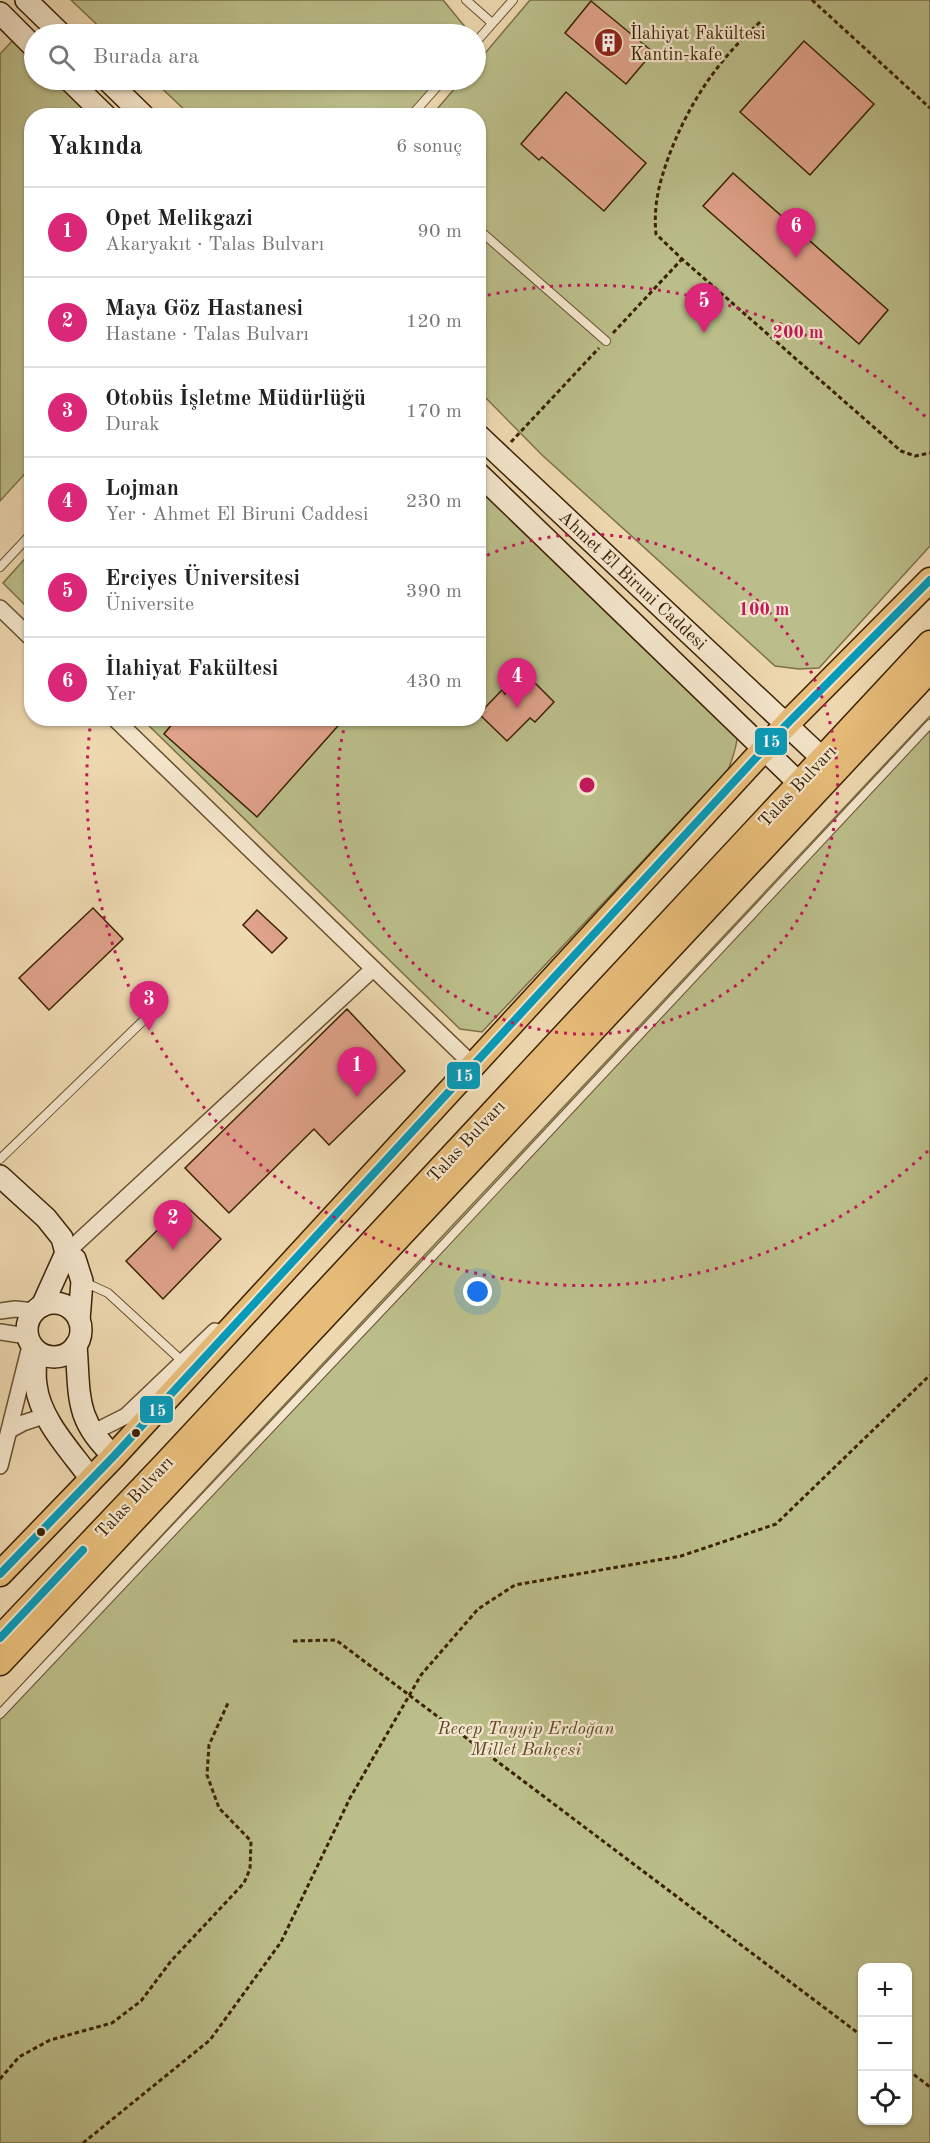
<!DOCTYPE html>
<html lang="tr">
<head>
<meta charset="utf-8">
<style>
  :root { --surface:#fff; --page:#f6f6f6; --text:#222; --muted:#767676; --line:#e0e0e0; --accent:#db2777 }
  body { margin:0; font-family:"Old Standard TT",serif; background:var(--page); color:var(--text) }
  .controls { position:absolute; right:18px; bottom:18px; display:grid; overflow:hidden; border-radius:12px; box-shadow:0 2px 4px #0004 }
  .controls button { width:54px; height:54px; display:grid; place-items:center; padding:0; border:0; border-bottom:2px solid var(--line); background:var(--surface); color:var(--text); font:30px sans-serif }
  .you { position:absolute; left:478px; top:1292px; width:21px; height:21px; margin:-15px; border:4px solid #fff; border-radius:50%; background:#1a73e8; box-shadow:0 0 0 9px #1a73e833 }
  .badge { display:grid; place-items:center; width:39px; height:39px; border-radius:50%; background:var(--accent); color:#fff; font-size:20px; font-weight:700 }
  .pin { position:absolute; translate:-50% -50px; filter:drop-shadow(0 2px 3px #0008) }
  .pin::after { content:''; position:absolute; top:32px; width:21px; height:18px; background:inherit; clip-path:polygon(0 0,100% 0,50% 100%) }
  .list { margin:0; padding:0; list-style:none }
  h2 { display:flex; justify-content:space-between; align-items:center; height:78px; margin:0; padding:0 24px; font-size:26px }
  h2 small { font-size:20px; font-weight:400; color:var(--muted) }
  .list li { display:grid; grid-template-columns:39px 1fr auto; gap:18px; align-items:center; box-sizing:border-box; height:90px; padding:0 24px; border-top:2px solid var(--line) }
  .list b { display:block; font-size:22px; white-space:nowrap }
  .list p { margin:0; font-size:20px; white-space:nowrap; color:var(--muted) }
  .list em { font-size:20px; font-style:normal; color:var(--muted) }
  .icon { flex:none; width:33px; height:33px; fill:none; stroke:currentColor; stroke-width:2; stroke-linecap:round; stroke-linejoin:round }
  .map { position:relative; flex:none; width:930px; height:2143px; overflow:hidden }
  .search { position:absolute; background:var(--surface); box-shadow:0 2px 4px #0004; left:24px; top:24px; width:462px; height:66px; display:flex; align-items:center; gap:15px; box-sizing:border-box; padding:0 21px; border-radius:33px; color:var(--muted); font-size:22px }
  .panel { position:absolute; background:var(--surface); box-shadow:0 2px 4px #0004; left:24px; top:108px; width:462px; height:618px; border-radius:24px }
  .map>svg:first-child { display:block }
  .green { fill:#bbbe8a; stroke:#7b7047; stroke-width:1.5; fill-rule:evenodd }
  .building { fill:#dfa28a; stroke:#3b2104; stroke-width:1.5 }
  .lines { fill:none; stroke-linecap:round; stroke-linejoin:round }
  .lane-casing { stroke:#684f2f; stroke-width:10 }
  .street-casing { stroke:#684f2f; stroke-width:18 }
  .secondary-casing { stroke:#3b2104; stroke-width:24 }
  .primary-casing { stroke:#3b2104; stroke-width:27 }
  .path { stroke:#3b2104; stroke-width:3; stroke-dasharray:4.5 3; stroke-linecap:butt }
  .lane { stroke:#f4e6cc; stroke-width:8 }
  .street { stroke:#f4e6cc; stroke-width:15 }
  .secondary { stroke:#f4e6cc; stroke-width:21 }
  .primary { stroke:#e7bc78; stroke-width:24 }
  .bus-1-casing { stroke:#f4e6cc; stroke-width:12 }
  .bus-1 { stroke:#069bba; stroke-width:8 }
  .ring { fill:none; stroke:#c2185b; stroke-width:3; stroke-dasharray:3 6 }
  .bus-dot { fill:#3b2104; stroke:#f4e6cc; stroke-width:2 }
  .labels { text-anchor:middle; stroke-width:4.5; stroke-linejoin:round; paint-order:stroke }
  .poi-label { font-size:18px; fill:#3b2104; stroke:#f4e6cc; text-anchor:start }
  .street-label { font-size:18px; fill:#3b2104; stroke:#f4e6cc }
  .park-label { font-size:18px; font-style:italic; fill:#5b4826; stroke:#f4e6cc }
  .centre { fill:#c2185b; stroke:#f4e6cc; stroke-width:3 }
  .ring-label { font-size:18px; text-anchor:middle; font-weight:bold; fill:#c2185b; stroke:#f4e6cc; stroke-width:4.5; stroke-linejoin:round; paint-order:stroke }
  .line-badge { stroke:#f4e6cc; stroke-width:2 }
  .badge-label { font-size:16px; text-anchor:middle; font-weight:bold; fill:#fff }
</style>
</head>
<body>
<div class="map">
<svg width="930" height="2143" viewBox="0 0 930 2143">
  <rect width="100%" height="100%" fill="#eed8b0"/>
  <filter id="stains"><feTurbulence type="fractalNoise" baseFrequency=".00333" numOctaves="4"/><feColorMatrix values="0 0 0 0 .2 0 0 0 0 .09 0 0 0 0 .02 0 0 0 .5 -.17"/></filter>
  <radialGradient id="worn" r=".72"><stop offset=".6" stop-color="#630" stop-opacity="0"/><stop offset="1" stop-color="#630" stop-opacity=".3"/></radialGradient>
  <g class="green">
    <polygon points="71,0 443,0 471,34 107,34"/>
    <polygon points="530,0 930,0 930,546 819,668 799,669 775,666 542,455 479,391 478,116 431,116 462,80 476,80 476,64"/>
    <polygon points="25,27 34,36 34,80 79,80 115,115 32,116 31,467 0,501 0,54"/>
    <polygon points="153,80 439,80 408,116 190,115"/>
    <path d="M479,461L501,482L495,491L722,694C741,725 742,735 728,770L482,1032L460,1029L142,719L478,718Z"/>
    <polygon points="31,552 31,611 3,583"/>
    <path d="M930,716V2143H0V1708ZM862,1968H908V2120H862Z"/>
  </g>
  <g class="building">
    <polygon points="591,1 653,52 626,84 565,33"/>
    <polygon points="804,41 874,104 810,175 740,112"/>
    <polygon points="566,92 646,163 604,211 542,157 539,160 521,144"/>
    <polygon points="733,173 888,310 859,344 703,206"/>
    <polygon points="525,673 554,702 535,722 530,718 507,741 479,714 502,690 505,694"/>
    <polygon points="177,718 345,718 257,817 164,734"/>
    <polygon points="93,908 123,939 49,1010 19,978"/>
    <polygon points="257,910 287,938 272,953 243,925"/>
    <polygon points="347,1009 405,1071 329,1145 314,1129 229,1213 185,1168"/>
    <polygon points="184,1204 221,1239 163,1299 126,1261"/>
  </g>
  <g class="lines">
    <defs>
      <g id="lane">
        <polyline points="466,0 492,23"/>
        <polyline points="476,42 513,0"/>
        <polyline points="411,116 443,80"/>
        <polyline points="478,229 606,341"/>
        <polyline points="0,567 32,533"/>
        <polyline points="0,1159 148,1016"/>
        <polyline points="84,1282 108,1293 182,1361"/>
        <polyline points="0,1714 414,1276 930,724"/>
      </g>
      <g id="street">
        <polyline points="0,608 32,639"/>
        <polyline points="114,718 473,1065"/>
        <polyline points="66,1253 373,969"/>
        <polyline points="0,1311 15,1309 35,1311"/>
        <polyline points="0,1332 27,1336"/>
        <polyline points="10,1430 23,1423 47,1415"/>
        <polyline points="92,1433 126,1416 215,1331"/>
        <polyline points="0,1466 29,1350"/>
      </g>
      <g id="secondary">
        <polyline points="26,0 61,34"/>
        <polyline points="0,13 34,47"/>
        <polyline points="69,80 106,116"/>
        <polyline points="107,80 144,116"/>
        <polyline points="478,435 823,759"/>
        <polyline points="478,473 800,784"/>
        <polyline points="0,1176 46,1218 62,1238 66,1253 75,1259 82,1281 79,1320"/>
        <circle cx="54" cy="1330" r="27"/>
        <polyline points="42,1306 66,1253"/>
        <path d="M76,1345C80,1395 74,1420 114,1456"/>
        <path d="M36,1352C36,1362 34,1374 36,1385C40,1420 71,1451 91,1479"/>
      </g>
      <g id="primary">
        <polyline points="0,1574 114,1456 787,724 930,580"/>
        <polyline points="0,1638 167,1462 930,643"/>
        <polyline points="0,1663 930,670"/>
      </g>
    </defs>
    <use href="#lane" class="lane-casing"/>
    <use href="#street" class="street-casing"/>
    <use href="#secondary" class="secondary-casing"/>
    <use href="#primary" class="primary-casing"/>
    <g class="path">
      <polyline points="812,0 930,108"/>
      <path d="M760,22C719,59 690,101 670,153C660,180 653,204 656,234L682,259L901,451L915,456L930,453"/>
      <polyline points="613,333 682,259"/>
      <polyline points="511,442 599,348"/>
      <polyline points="293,1641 336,1640 862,2036"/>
      <polyline points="908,2070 930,2087"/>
      <polyline points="0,2079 19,2057 50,2040 112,2023 141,2001 171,1961 244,1883 250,1869 251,1841 219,1808 207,1775 209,1745 228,1703"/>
      <polyline points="83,2143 210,2040 281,1942 350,1798 421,1675 478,1609 515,1585 681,1556 776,1524 930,1375"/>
    </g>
    <use href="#lane" class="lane"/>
    <use href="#street" class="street"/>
    <use href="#secondary" class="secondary"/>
    <use href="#primary" class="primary"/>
    <defs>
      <g id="bus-1">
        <polyline points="0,1574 114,1456 787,724 930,580"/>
        <polyline points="0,1638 83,1550"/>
      </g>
    </defs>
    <use href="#bus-1" class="bus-1-casing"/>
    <use href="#bus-1" class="bus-1"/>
  </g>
  <g class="ring">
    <path d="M479 559A250 250 0 1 1 346 720"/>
    <path d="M928 1151A500 500 0 0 1 91 720M479 297A500 500 0 0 1 928 419"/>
  </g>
  <defs>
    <symbol id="building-disc" viewBox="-11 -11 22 22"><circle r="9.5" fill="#8f2418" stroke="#f4e6cc"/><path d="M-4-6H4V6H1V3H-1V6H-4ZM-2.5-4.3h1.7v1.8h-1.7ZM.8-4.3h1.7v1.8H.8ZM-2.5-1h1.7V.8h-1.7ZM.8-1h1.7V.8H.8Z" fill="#fff"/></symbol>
  </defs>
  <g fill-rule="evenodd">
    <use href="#building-disc" x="592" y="26" width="33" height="33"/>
  </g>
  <g class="bus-dot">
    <circle cx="136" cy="1433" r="5"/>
    <circle cx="41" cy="1532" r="5"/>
  </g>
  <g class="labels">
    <g class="poi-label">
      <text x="630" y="39">İlahiyat Fakültesi<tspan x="630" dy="21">Kantin-kafe</tspan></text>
    </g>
    <g class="street-label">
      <text transform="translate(633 580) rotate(43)" y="6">Ahmet El Biruni Caddesi</text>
      <text transform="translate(797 786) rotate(-47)" y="6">Talas Bulvarı</text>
      <text transform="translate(466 1141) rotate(-47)" y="6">Talas Bulvarı</text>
      <text transform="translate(134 1497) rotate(-47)" y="6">Talas Bulvarı</text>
    </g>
    <g class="park-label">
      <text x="526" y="1734">Recep Tayyip Erdoğan<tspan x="526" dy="21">Millet Bahçesi</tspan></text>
    </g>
  </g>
  <circle cx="587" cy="785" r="9" class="centre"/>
  <g class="ring-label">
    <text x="798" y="338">200 m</text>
    <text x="764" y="615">100 m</text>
  </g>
  <g class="line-badge">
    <rect x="754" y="727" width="34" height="29" rx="6" fill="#069bba"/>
    <rect x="446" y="1061" width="35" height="29" rx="6" fill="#069bba"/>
    <rect x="139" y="1395" width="35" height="29" rx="6" fill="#069bba"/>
  </g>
  <g class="badge-label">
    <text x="771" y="747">15</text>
    <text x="464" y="1081">15</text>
    <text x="157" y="1416">15</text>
  </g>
  <rect width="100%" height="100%" filter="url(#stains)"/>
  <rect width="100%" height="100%" fill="url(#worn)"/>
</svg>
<div class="controls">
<button>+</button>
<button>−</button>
<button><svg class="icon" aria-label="locate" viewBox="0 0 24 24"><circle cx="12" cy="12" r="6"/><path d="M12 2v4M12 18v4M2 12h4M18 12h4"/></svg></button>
</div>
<div class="you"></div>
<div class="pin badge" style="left:357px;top:1097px">1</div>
<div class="pin badge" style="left:173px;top:1250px">2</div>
<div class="pin badge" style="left:149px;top:1031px">3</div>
<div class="pin badge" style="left:517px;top:708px">4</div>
<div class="pin badge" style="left:704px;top:333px">5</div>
<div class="pin badge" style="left:796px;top:258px">6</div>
<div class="search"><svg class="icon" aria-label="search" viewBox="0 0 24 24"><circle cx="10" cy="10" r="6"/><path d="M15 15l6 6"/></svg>Burada ara</div>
<section class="panel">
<h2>Yakında<small>6 sonuç</small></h2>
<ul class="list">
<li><span class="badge">1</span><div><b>Opet Melikgazi</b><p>Akaryakıt · Talas Bulvarı</p></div><em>90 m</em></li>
<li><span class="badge">2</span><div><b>Maya Göz Hastanesi</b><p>Hastane · Talas Bulvarı</p></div><em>120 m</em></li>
<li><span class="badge">3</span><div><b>Otobüs İşletme Müdürlüğü</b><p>Durak</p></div><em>170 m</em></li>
<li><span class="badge">4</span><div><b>Lojman</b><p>Yer · Ahmet El Biruni Caddesi</p></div><em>230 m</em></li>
<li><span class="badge">5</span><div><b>Erciyes Üniversitesi</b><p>Üniversite</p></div><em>390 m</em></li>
<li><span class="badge">6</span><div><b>İlahiyat Fakültesi</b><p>Yer</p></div><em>430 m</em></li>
</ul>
</section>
</div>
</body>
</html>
